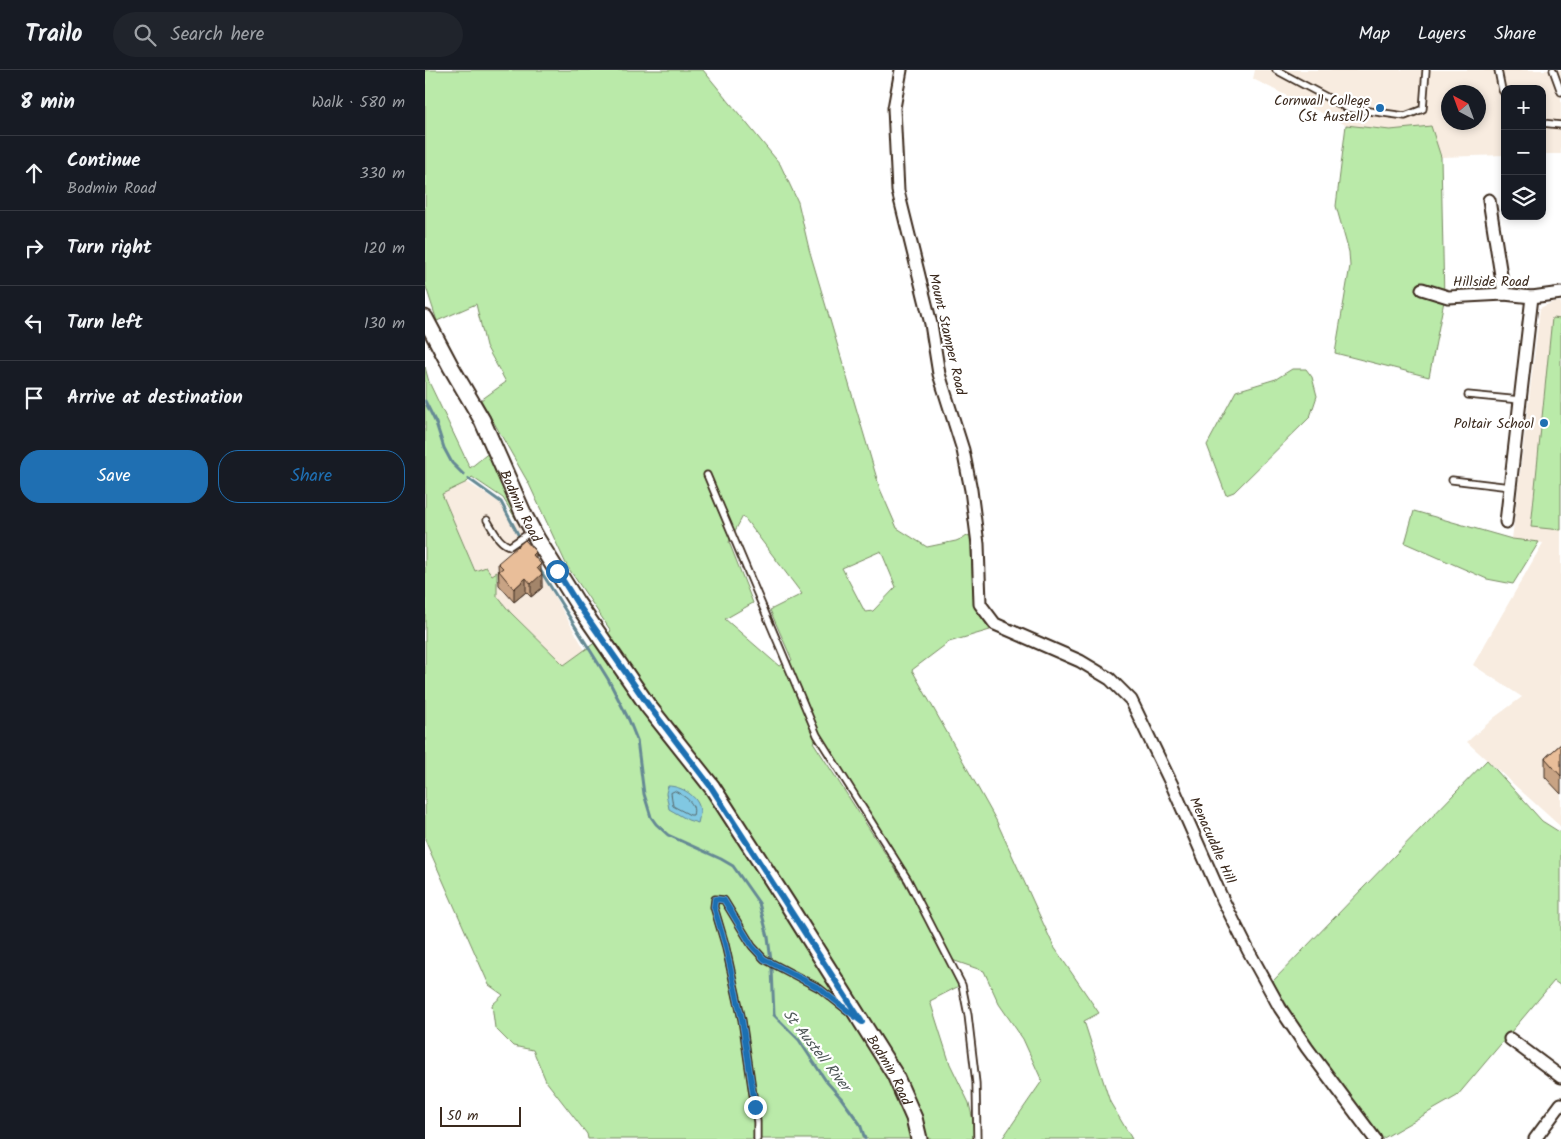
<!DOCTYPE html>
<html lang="en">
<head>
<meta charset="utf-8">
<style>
  :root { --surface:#171b24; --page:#20242c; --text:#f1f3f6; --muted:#9ea1a6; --line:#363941; --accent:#1f6fb2 }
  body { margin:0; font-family:Kalam,sans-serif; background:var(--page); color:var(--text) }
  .controls { position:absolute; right:15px; top:15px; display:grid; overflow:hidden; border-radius:10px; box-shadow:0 2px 8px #0003 }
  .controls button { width:45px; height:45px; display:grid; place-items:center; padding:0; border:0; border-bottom:1px solid var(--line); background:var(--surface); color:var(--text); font:25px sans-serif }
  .compass { position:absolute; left:1016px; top:15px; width:45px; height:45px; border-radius:50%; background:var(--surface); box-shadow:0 2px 8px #0003; rotate:319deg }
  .scale { position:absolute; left:15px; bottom:12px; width:81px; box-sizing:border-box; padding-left:5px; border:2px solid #3b2a1e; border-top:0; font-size:14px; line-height:18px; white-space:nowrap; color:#3b2a1e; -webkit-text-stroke:4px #fff; paint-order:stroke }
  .stop { position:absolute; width:15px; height:15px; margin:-11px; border:4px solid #1f6fb2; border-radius:50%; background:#fff }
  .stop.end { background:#1f6fb2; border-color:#fff; box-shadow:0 1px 5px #0008 }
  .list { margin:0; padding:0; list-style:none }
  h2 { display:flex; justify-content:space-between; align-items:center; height:65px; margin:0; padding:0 20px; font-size:21px }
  h2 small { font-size:16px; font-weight:400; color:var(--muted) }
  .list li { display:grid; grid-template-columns:32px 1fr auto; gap:15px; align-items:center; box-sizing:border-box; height:75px; padding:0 20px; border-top:1px solid var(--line) }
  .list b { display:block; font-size:19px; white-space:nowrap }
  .list p { margin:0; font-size:16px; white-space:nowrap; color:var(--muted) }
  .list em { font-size:16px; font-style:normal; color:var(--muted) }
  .actions { display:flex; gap:10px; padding:15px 20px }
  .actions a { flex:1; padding:11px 0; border:1px solid var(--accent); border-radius:20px; text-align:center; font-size:18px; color:var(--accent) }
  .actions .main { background:var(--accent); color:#fff }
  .icon { flex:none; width:28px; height:28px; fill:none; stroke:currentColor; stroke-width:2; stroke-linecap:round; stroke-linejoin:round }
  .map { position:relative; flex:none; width:1136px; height:1069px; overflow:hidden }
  header { display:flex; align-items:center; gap:30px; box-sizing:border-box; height:70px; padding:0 25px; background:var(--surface); border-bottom:1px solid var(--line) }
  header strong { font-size:24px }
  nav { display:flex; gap:28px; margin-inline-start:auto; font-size:18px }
  .search { width:350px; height:45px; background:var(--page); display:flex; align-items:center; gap:12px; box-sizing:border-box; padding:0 18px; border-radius:28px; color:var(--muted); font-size:19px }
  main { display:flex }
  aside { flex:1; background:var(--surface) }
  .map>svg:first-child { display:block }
  .built { fill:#f8ece0; fill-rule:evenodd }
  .green { fill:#baeaa9; stroke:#7a8a64; fill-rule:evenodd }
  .water { fill:#81c8e2; stroke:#658994 }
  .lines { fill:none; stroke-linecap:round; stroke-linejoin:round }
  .shore { stroke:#57696c; stroke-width:1 }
  .stream { stroke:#658994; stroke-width:3 }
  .lane-casing { stroke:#3b2a1e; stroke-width:9 }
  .street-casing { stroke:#3b2a1e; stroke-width:15 }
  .secondary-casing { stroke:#3b2a1e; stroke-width:19 }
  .lane { stroke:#fff; stroke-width:5.5 }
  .street { stroke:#fff; stroke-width:11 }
  .secondary { stroke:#fff; stroke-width:15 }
  .wall { fill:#c8a384; stroke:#3b2a1e }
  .shaded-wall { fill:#a3856b; stroke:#3b2a1e }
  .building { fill:#e9be99; stroke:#3b2a1e }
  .route { stroke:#1f6fb2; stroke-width:6 }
  .poi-dot { fill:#1f6fb2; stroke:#fff; stroke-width:2 }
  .labels { text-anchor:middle; stroke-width:4.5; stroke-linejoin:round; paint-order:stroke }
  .poi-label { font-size:14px; fill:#3b2a1e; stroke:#fff; text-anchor:end }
  .street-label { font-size:14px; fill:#3b2a1e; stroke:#fff }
  .water-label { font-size:15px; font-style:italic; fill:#505959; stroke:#fff }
</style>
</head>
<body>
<header>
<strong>Trailo</strong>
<div class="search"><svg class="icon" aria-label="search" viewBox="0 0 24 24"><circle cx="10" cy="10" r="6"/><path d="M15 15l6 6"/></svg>Search here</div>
<nav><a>Map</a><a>Layers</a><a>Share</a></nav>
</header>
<main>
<aside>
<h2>8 min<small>Walk · 580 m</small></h2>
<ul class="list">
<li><svg class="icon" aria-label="ahead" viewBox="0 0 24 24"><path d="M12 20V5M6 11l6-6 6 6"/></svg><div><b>Continue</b><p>Bodmin Road</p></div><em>330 m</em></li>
<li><svg class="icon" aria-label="right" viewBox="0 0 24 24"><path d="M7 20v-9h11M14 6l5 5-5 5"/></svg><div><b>Turn right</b></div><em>120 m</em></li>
<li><svg class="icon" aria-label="left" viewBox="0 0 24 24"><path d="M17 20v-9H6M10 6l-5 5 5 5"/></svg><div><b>Turn left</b></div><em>130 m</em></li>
<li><svg class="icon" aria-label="arrive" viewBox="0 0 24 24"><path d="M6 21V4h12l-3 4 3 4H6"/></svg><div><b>Arrive at destination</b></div></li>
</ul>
<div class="actions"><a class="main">Save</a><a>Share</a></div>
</aside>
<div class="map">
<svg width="1136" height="1069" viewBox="0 0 1136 1069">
  <rect width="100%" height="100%" fill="#fff"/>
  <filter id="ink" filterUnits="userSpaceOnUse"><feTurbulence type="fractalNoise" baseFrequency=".02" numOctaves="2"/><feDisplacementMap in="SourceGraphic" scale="10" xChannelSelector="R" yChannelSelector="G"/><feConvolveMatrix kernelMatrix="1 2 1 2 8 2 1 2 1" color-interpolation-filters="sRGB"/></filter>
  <g filter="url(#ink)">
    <g class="built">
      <path d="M830,0H1136V84H1117V19H1080V85L1016,87L1005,56L965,60L921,55L828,9ZM1024,22H1054V52H1024Z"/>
      <polygon points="1128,232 1136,232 1136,757 1042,672 1070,647 1097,627 1048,595 1118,473 1087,469 1115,238"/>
      <polygon points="42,412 75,433 87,454 92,451 102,475 99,485 120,510 160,580 139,595 85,542 72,526 72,503 67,505 51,502 17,424"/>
    </g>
    <g class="green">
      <path d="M0,0H278L355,94L373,132L384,179L455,419L472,458L502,477L531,471L545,465L549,536L565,560L524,572L487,600L571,750L629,877L674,943L659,951L685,1032L707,1069H577L617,1011L598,969L574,934L559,901L527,890L487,811L396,666L388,672L480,814L538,914L505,931L525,994L544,1033L552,1069H163L162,1064L121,1011L108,980L88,976L70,958L67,935L78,925L64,915L0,770V297L4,312L45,398L71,377L105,450L92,451L78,428L47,407L42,412L17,424L50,501L61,497L67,505L72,502V526L85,542L139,595L186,561L142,496L104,414L56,330L81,312L61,276L51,234L12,251L0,214ZM318,446L377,524L345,540L367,590L354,596L300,549L328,533L304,472ZM456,481L471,517L448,541L440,542L417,498Z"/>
      <polygon points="921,55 965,60 1006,56 1016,87 1019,231 1004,307 910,283 925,196 924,182 911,136"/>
      <polygon points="1127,248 1136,249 1136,460 1106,457"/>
      <polygon points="867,299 881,299 887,307 892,326 885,347 809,422 801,425 782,375 811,321 851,309"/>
      <polygon points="989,441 1087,469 1114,472 1088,514 1062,509 980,473"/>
      <polygon points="1062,690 1117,751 1136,763 1136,916 1129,911 1032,1026 957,1069 898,993 869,948 848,911"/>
    </g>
    <path class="water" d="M243,716C256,716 274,726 275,741C275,745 274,749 273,753L263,750L244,739L241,723Z"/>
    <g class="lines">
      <path class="shore" d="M250,721C259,726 272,733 268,745H265L248,736L246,723Z"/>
      <g class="stream">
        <polyline points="0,331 11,353 19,378 27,393 39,405"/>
        <polyline points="44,409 76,432 96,470"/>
        <polyline points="114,498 183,609 204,650 212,670 219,724 226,747 231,754 243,765 296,789 308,796 334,833 343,867 347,899 349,945 374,970 401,1011 416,1028 435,1054 440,1069"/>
      </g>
      <defs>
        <g id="lane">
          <polyline points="851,0 922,38 980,46 998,39 1001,0"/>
          <polyline points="1073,0 1077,20 1080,24"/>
          <polyline points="1128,0 1136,22"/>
          <polyline points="1117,53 1136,55"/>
          <polyline points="1043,325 1095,330"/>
          <polyline points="282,405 392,665 483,810 537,915 543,945 551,1013 552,1069"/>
          <polyline points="1027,410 1085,417"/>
          <path d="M62,450C68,459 74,474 85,476L107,461"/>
          <polyline points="332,1069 332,1052 317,950 300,874 289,837 290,829 299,830 327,876 339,889 394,918 423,941"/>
        </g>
        <g id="street">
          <polyline points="476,0 469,38 473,121 506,254 514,304 538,380 546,420 553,474 555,534 570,554 655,591 685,609 706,630 747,715 795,824 823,880 855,938 882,978 950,1069"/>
          <polyline points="1064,130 1079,224"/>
          <polyline points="997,219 1023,227 1079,224 1107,227 1136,223"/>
          <polyline points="1081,452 1107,227"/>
          <polyline points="1085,969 1136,1007"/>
          <polyline points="1110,1069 1136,1034"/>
        </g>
        <g id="secondary">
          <path id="s1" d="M0,248L26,297L57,350L99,445L112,469L152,533L223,636L287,717L362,833L470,1005L489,1048L494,1069"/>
        </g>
      </defs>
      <use href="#lane" class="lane-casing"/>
      <use href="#street" class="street-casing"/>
      <use href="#secondary" class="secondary-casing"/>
      <use href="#lane" class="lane"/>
      <use href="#street" class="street"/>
      <use href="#secondary" class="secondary"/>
    </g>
    <g class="wall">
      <polygon points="111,489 116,502 117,518 106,527 101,522 89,532 74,515 73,493"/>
      <polygon points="1136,674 1136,724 1120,707 1120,688"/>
    </g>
    <g class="shaded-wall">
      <polygon points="111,482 111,496 108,485"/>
      <polygon points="116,494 116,505 117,504 117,518 106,527 106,514 112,498"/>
      <polygon points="101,508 101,522 89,532 89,519"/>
    </g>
    <g class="building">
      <polygon points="100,470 111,482 108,485 116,494 112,498 117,504 106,514 101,508 89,519 74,501 78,498 73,493"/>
      <polygon points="1136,674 1136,706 1120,688"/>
    </g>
  </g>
  <g class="lines" filter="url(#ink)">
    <polyline class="route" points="132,501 152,533 224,636 286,717 437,952 394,918 339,889 327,876 299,830 290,829 289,837 300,874 317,950 330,1037"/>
  </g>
  <g class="poi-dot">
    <circle cx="955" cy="38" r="5"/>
    <circle cx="1119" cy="353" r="5"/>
  </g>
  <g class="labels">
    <g class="poi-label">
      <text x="945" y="35">Cornwall College<tspan x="945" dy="16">(St Austell)</tspan></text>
      <text x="1109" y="358">Poltair School</text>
    </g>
    <g class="street-label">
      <text x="1066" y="216">Hillside Road</text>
      <text transform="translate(523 264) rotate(77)" y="5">Mount Stamper Road</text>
      <text dy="5" stroke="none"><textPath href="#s1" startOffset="211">Bodmin Road</textPath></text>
      <text transform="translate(788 770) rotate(66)" y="5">Menacuddle Hill</text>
      <text dy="5" stroke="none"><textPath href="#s1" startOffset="886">Bodmin Road</textPath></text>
    </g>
    <g class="water-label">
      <text transform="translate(392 980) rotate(52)" y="5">St Austell River</text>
    </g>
  </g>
</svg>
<div class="controls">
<button>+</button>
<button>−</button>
<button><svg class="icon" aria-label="layers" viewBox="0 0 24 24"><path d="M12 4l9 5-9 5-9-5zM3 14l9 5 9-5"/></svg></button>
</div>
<svg class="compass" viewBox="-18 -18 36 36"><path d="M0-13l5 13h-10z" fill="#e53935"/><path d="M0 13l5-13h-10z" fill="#9ea1a6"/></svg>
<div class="scale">50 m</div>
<div class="stop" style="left:132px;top:501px"></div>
<div class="stop end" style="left:330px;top:1037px"></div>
</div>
</main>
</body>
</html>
